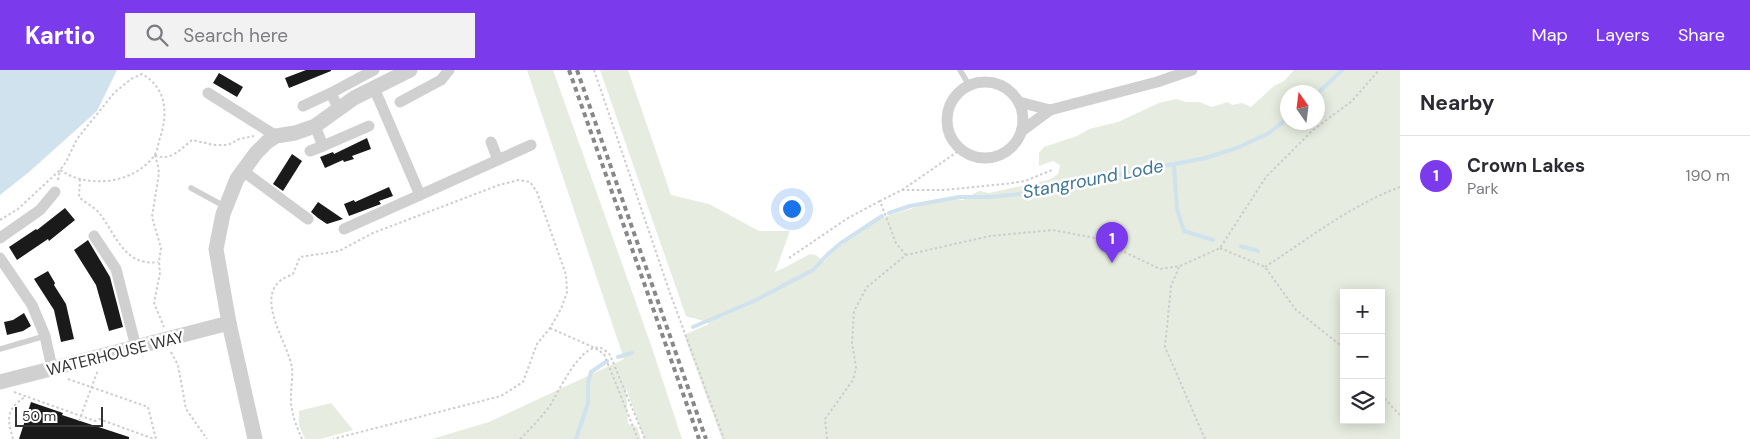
<!DOCTYPE html>
<html lang="en">
<head>
<meta charset="utf-8">
<style>
  :root { --surface:#fff; --page:#f2f2f3; --text:#2b2b33; --muted:#7c7c81; --line:#e1e1e2; --accent:#7c3aed }
  body { margin:0; font-family:"DM Sans",sans-serif; background:var(--page); color:var(--text) }
  .controls { position:absolute; right:15px; bottom:15px; display:grid; overflow:hidden; border-radius:0px; box-shadow:0 2px 12px #0003 }
  .controls button { width:45px; height:45px; display:grid; place-items:center; padding:0; border:0; border-bottom:1px solid var(--line); background:var(--surface); color:var(--text); font:25px sans-serif }
  .compass { position:absolute; left:1280px; top:15px; width:45px; height:45px; border-radius:50%; background:var(--surface); box-shadow:0 2px 12px #0003; rotate:346deg }
  .scale { position:absolute; left:15px; bottom:12px; width:88px; box-sizing:border-box; padding-left:5px; border:2px solid #333; border-top:0; font-size:14px; line-height:18px; white-space:nowrap; color:#333; -webkit-text-stroke:4px #fff; paint-order:stroke }
  .you { position:absolute; left:791px; top:138px; width:18px; height:18px; margin:-12px; border:4px solid #fff; border-radius:50%; background:#1a73e8; box-shadow:0 0 0 8px #1a73e833 }
  .badge { display:grid; place-items:center; width:32px; height:32px; border-radius:50%; background:var(--accent); color:#fff; font-size:16px; font-weight:700 }
  .pin { position:absolute; translate:-50% -41px; filter:drop-shadow(0 1px 2px #0008) }
  .pin::after { content:''; position:absolute; top:26px; width:18px; height:15px; background:inherit; clip-path:polygon(0 0,100% 0,50% 100%) }
  .list { margin:0; padding:0; list-style:none }
  h2 { display:flex; justify-content:space-between; align-items:center; height:65px; margin:0; padding:0 20px; font-size:21px }
  h2 small { font-size:16px; font-weight:400; color:var(--muted) }
  .list li { display:grid; grid-template-columns:32px 1fr auto; gap:15px; align-items:center; box-sizing:border-box; height:80px; padding:0 20px; border-top:1px solid var(--line) }
  .list b { display:block; font-size:19px; white-space:nowrap }
  .list p { margin:0; font-size:16px; white-space:nowrap; color:var(--muted) }
  .list em { font-size:16px; font-style:normal; color:var(--muted) }
  .icon { flex:none; width:28px; height:28px; fill:none; stroke:currentColor; stroke-width:2; stroke-linecap:round; stroke-linejoin:round }
  .map { position:relative; flex:none; width:1400px; height:369px; overflow:hidden }
  header { display:flex; align-items:center; gap:30px; box-sizing:border-box; height:70px; padding:0 25px; background:var(--accent); color:#fff }
  header strong { font-size:24px }
  nav { display:flex; gap:28px; margin-inline-start:auto; font-size:18px }
  .search { width:350px; height:45px; background:var(--page); display:flex; align-items:center; gap:12px; box-sizing:border-box; padding:0 18px; border-radius:0px; color:var(--muted); font-size:19px }
  main { display:flex }
  aside { flex:1; background:var(--surface) }
  .map>svg:first-child { display:block }
  .green { fill:#e6ecdf; fill-rule:evenodd }
  .water { fill:#cfe2ee }
  .lines { fill:none; stroke-linecap:round; stroke-linejoin:round }
  .stream { stroke:#cfe2ee; stroke-width:4 }
  .building { fill:#1a1a1a }
  .path { stroke:#cdcdcd; stroke-width:2; stroke-dasharray:2.5 2.5; stroke-linecap:butt }
  .service { stroke:#d0d0d0; stroke-width:5.5 }
  .minor { stroke:#d0d0d0; stroke-width:11 }
  .tertiary { stroke:#d0d0d0; stroke-width:15 }
  .rail { stroke:#888; stroke-width:4; stroke-dasharray:5 4; stroke-linecap:butt }
  .labels { text-anchor:middle; stroke-width:5; stroke-linejoin:round; paint-order:stroke }
  .street-label { font-size:16px; fill:#333; stroke:#fff }
  .water-label { font-size:18px; font-style:italic; fill:#3f7597; stroke:#fff }
</style>
</head>
<body>
<header>
<strong>Kartio</strong>
<div class="search"><svg class="icon" aria-label="search" viewBox="0 0 24 24"><circle cx="10" cy="10" r="6"/><path d="M15 15l6 6"/></svg>Search here</div>
<nav><a>Map</a><a>Layers</a><a>Share</a></nav>
</header>
<main>
<div class="map">
<svg width="1400" height="369" viewBox="0 0 1400 369">
  <rect width="100%" height="100%" fill="#fff"/>
  <g class="green">
    <polygon points="527,0 553,0 651,275 682,369 644,369 626,318 628,354 637,357 641,369 432,369 489,352 624,289"/>
    <path d="M600,0H628L671,125L709,134L759,161H790L775,202C787,197 798,190 810,184L816,185L824,192L831,183L877,149L946,128L963,130L979,121L989,123L1049,110L1058,104L1060,95L1053,91L1039,96V83L1044,77L1077,66L1089,59L1118,52L1159,33L1176,29L1186,32H1199L1212,37L1228,32L1232,35L1242,33L1251,37L1274,16L1284,11L1294,0H1400V369H722L684,265L709,254C701,249 694,249 686,246ZM1288,22H1318V52H1288ZM1344,223H1381V350H1344Z"/>
    <polygon points="331,333 353,360 321,369 305,369 299,355 299,341"/>
  </g>
  <polygon class="water" points="0,0 117,0 97,41 29,102 0,125"/>
  <g class="lines">
    <g class="stream">
      <polyline points="1318,23 1342,0"/>
      <polyline points="1174,96 1177,139 1184,161 1213,170"/>
      <polyline points="889,143 910,136 959,127 989,127 1021,124 1205,88 1237,78 1269,63 1288,48"/>
      <polyline points="1241,176 1258,181"/>
      <polyline points="693,257 754,231 813,200 828,184 841,173 882,146"/>
      <polyline points="618,287 632,283"/>
      <polyline points="576,369 588,333 588,313 591,302 607,291"/>
    </g>
  </g>
  <g class="building">
    <polygon points="306,0 331,0 331,1 289,18 285,8"/>
    <polygon points="219,3 243,17 237,27 213,13"/>
    <polygon points="367,68 371,79 352,86 354,89 344,92 343,90 325,98 320,87 333,82 334,84"/>
    <polygon points="292,84 302,91 283,121 273,114"/>
    <polygon points="389,117 393,126 379,131 381,134 349,146 344,134 354,130 355,132"/>
    <polygon points="318,132 343,149 327,154 318,148 311,142"/>
    <polygon points="65,138 75,150 49,171 48,169 17,190 9,177 36,159 37,160"/>
    <polygon points="88,170 110,207 123,257 109,261 96,215 74,180"/>
    <polygon points="48,201 55,213 54,215 66,234 74,269 61,272 54,240 34,209"/>
    <polygon points="24,243 31,256 23,261 7,265 4,252 13,250"/>
    <polygon points="31,332 63,343 62,345 129,367 129,369 19,369"/>
  </g>
  <g class="lines">
    <g class="path">
      <polyline points="594,0 670,223 724,369"/>
      <polyline points="155,85 158,96 159,103 152,147 161,178 159,192 160,203 154,233 164,257"/>
      <path d="M155,85C170,92 181,79 192,70L214,75H228L239,69L254,66"/>
      <path d="M80,109L79,127C85,133 95,137 100,144C116,165 125,197 158,192"/>
      <polyline points="58,110 60,100"/>
      <polyline points="902,120 960,80"/>
      <path d="M0,150L18,139L60,100L66,92L77,69L114,23L131,9L142,4C168,19 168,45 159,71C158,76 157,82 154,86C133,114 88,119 60,100"/>
      <polyline points="1220,178 1265,197 1296,240 1344,278"/>
      <polyline points="906,185 896,173 880,131 902,120 945,120 1005,114 1025,111 1052,100"/>
      <polyline points="789,188 848,148 880,131"/>
      <polyline points="1179,197 1171,216 1165,277 1205,369"/>
      <path d="M1265,197C1308,169 1351,135 1400,117"/>
      <polyline points="550,258 595,278 604,284 638,369"/>
      <polyline points="171,282 178,295 186,339 207,369"/>
      <polyline points="68,309 148,337 156,369"/>
      <polyline points="14,322 95,351 99,349 154,369"/>
      <polyline points="1381,325 1400,345"/>
      <polyline points="79,351 98,300"/>
      <path d="M13,369C7,348 6,339 25,327"/>
      <path d="M302,369C296,355 290,341 291,325C291,316 293,306 292,298C289,275 256,231 280,211C283,208 289,206 293,204L300,187L339,181L373,163L499,115L519,110L530,112L537,122L566,205L567,222L561,239L550,258L537,274L523,312L501,326L333,369"/>
      <path d="M520,369C530,359 540,349 549,337C558,324 580,272 601,278C604,279 608,283 610,285L645,369"/>
      <polyline points="827,369 825,349 853,310 856,297 852,273 854,241 867,217 906,185 990,166 1053,160 1095,168 1160,199 1180,196 1220,178 1266,107 1313,60 1352,31 1379,0"/>
    </g>
    <g class="service">
      <polyline points="960,0 969,15"/>
      <polyline points="191,118 224,136"/>
      <polyline points="0,279 45,266"/>
    </g>
    <g class="minor">
      <circle cx="985" cy="50" r="38"/>
      <polyline points="208,23 276,66"/>
      <polyline points="331,23 374,0"/>
      <polyline points="400,32 441,10 449,0"/>
      <polyline points="1019,32 1050,40"/>
      <polyline points="303,36 331,23 338,38"/>
      <polyline points="315,56 323,76 369,56"/>
      <polyline points="1023,60 1050,40 1157,12 1192,0"/>
      <polyline points="491,72 498,90"/>
      <polyline points="310,81 323,76"/>
      <polyline points="243,101 308,149"/>
      <polyline points="420,125 531,75"/>
      <polyline points="344,159 420,125 374,18"/>
      <polyline points="94,166 116,199 136,277"/>
      <polyline points="0,168 40,140 55,122"/>
      <polyline points="0,188 32,235 45,266 52,298"/>
    </g>
    <g class="tertiary">
      <polyline points="0,312 229,253"/>
      <polyline points="255,369 229,253 216,179 223,144 237,109 256,83 267,72 276,66 295,63 315,56 354,28 410,0"/>
    </g>
    <g class="rail">
      <polyline points="569,0 699,369"/>
      <polyline points="577,0 706,369"/>
    </g>
  </g>
  <g class="labels">
    <g class="street-label">
      <text transform="translate(115 283) rotate(-14)" y="6">WATERHOUSE WAY</text>
    </g>
    <g class="water-label">
      <text transform="translate(1093 109) rotate(-11)" y="6">Stanground Lode</text>
    </g>
  </g>
</svg>
<div class="controls">
<button>+</button>
<button>−</button>
<button><svg class="icon" aria-label="layers" viewBox="0 0 24 24"><path d="M12 4l9 5-9 5-9-5zM3 14l9 5 9-5"/></svg></button>
</div>
<svg class="compass" viewBox="-18 -18 36 36"><path d="M0-13l5 13h-10z" fill="#e53935"/><path d="M0 13l5-13h-10z" fill="#7c7c81"/></svg>
<div class="scale">50 m</div>
<div class="you"></div>
<div class="pin badge" style="left:1112px;top:193px">1</div>
</div>
<aside>
<h2>Nearby<small></small></h2>
<ul class="list">
<li><span class="badge">1</span><div><b>Crown Lakes</b><p>Park</p></div><em>190 m</em></li>
</ul>
</aside>
</main>
</body>
</html>
